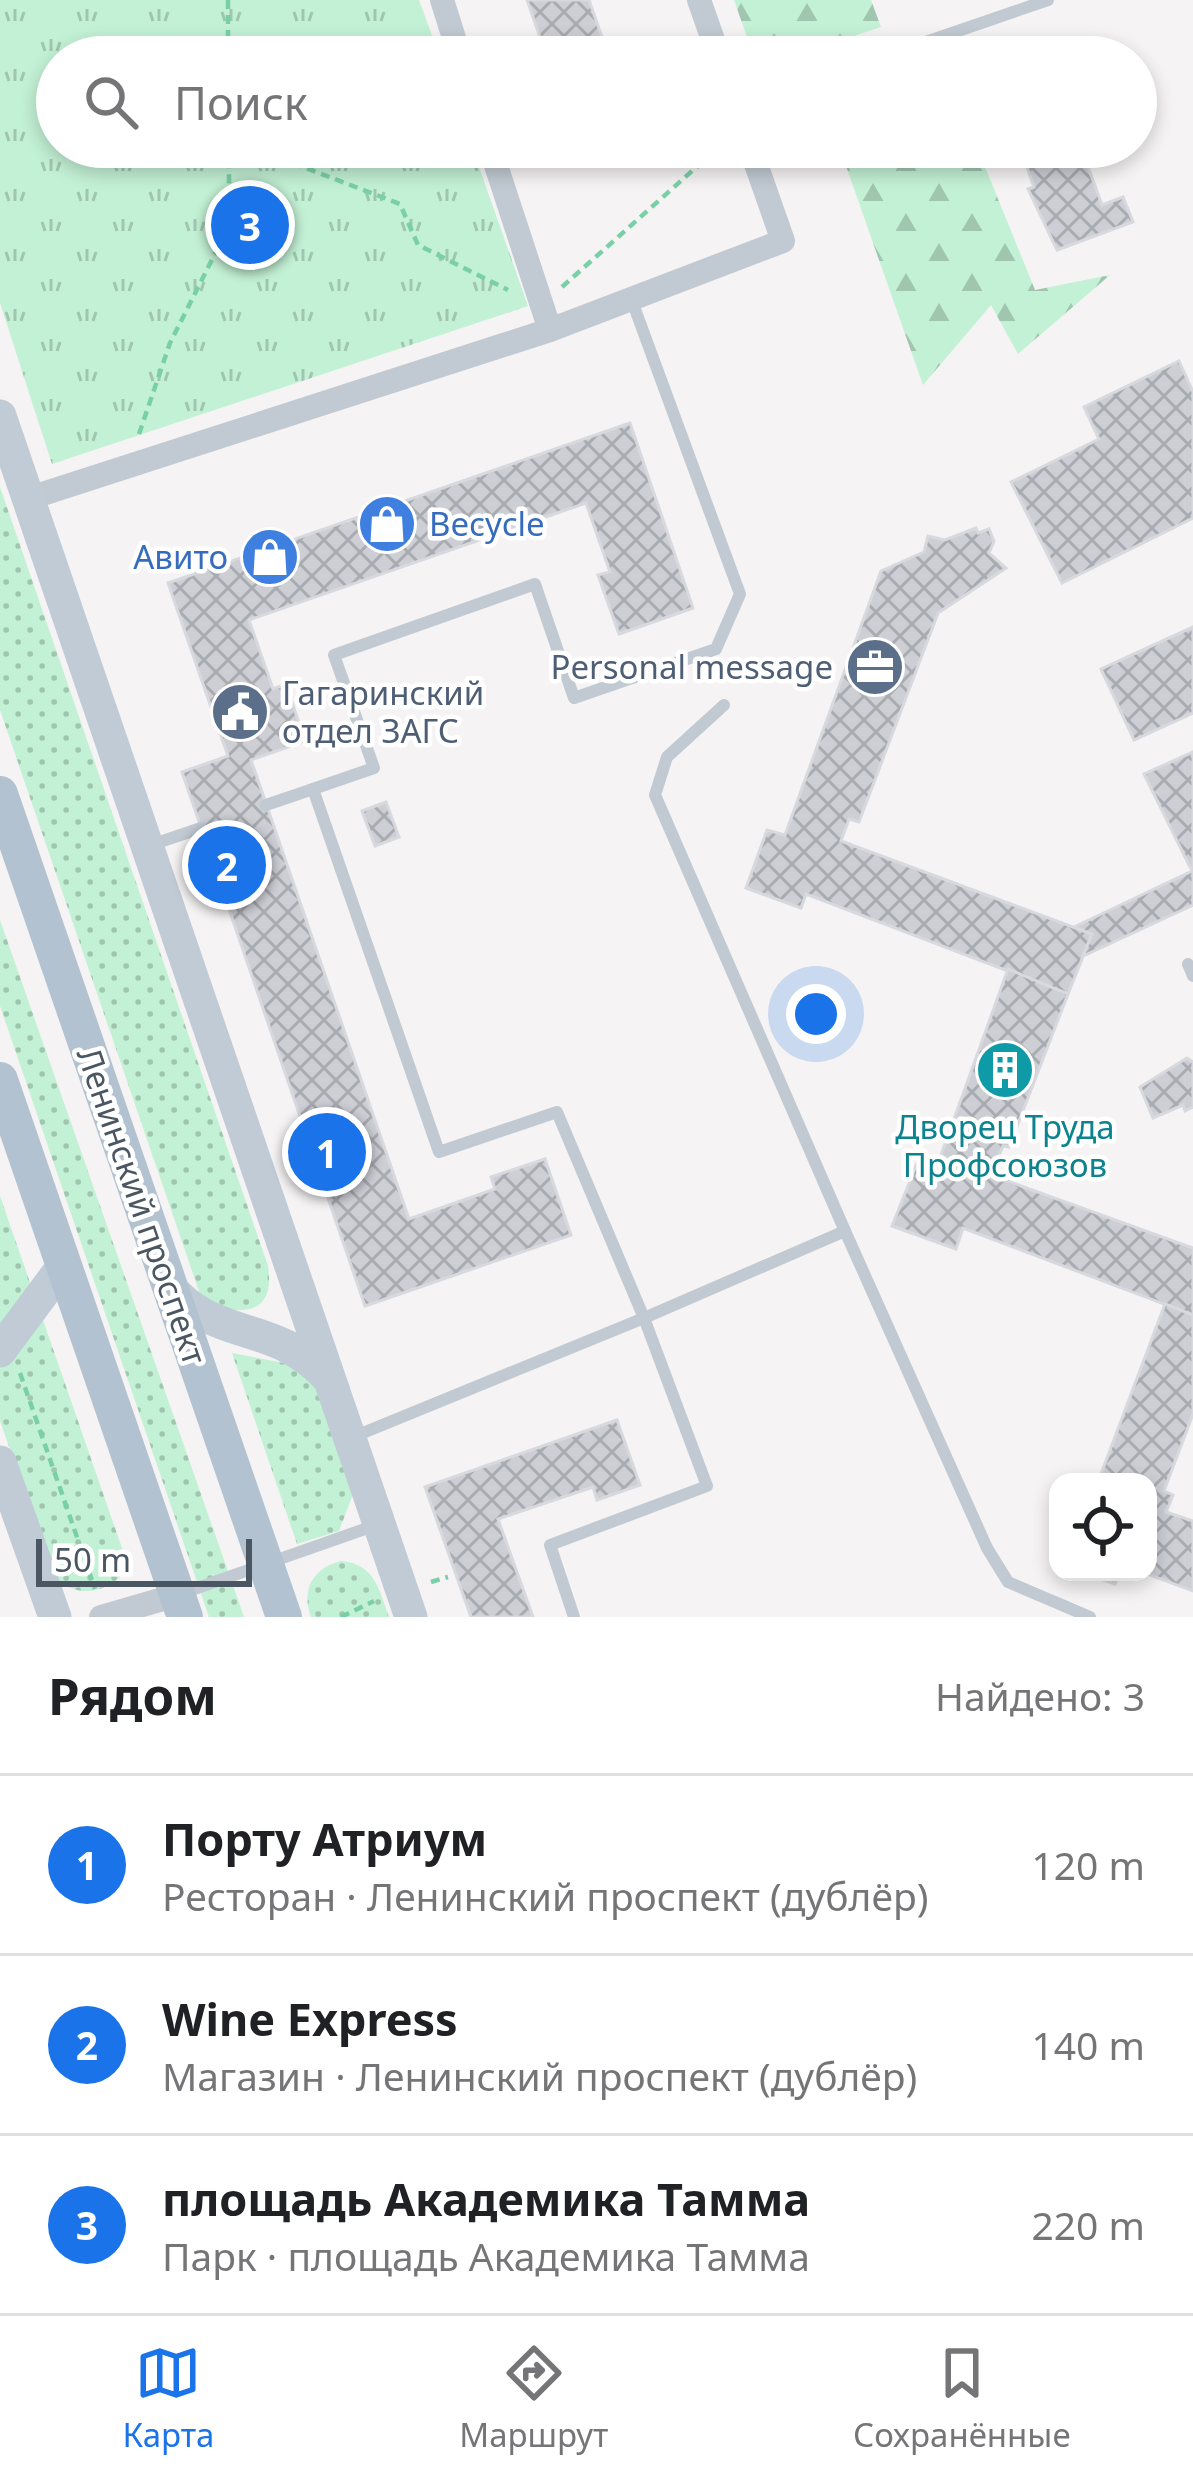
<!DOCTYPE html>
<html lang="ru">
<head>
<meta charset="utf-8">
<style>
  :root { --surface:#fff; --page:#f6f6f6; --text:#202124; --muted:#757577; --line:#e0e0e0; --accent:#1a73e8 }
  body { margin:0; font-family:"Noto Sans",sans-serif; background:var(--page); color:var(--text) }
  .controls { position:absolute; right:36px; bottom:36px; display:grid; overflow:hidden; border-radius:24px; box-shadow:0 6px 18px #0003 }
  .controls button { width:108px; height:108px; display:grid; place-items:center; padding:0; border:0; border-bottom:3px solid var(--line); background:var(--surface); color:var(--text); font:60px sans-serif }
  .scale { position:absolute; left:36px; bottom:30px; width:216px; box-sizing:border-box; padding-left:12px; border:6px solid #4a5661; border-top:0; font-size:33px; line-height:42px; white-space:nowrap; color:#4a5661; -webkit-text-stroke:9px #fff; paint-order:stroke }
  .you { position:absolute; left:816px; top:1014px; width:42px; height:42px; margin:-30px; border:9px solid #fff; border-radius:50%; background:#1a73e8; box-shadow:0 0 0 18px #1a73e833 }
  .badge { display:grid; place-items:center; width:78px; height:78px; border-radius:50%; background:var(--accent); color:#fff; font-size:39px; font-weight:700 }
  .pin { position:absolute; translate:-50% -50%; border:6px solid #fff; box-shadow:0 3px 12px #0006 }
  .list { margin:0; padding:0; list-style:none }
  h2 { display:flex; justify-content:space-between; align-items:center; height:156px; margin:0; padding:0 48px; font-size:51px }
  h2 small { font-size:39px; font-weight:400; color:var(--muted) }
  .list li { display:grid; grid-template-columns:78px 1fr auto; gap:36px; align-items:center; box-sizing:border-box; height:180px; padding:0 48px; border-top:3px solid var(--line) }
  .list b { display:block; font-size:45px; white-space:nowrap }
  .list p { margin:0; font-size:39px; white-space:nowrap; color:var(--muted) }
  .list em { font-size:39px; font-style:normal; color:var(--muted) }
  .icon { flex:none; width:66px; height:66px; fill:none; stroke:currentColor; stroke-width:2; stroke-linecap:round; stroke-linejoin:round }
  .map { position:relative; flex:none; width:1193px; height:1617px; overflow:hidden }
  .search { position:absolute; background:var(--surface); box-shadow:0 6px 18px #0003; left:36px; right:36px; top:36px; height:132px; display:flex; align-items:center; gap:30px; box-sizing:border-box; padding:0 42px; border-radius:66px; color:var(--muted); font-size:45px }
  .sheet { height:696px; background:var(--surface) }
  nav { display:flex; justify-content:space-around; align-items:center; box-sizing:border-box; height:168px; border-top:3px solid var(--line); background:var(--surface); font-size:33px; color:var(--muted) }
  nav a { display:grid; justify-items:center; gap:6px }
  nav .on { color:var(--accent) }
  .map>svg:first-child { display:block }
  .grass { fill:url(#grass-dots) }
  .forest { fill:url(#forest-firs) }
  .park { fill:url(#park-tufts) }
  .building { fill:url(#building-cross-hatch); stroke:#d7d9de; stroke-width:3 }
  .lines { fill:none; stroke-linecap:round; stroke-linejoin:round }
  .path { stroke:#7ad0a6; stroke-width:4.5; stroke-dasharray:9 6; stroke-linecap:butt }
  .lane { stroke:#c1cad2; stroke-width:12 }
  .street { stroke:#c1cad2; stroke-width:24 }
  .secondary { stroke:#c1cbd6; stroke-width:33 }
  .primary { stroke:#b3c2d1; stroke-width:36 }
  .labels { text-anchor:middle; stroke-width:9; stroke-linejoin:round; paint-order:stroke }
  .shop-label { font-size:33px; fill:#366cbe; stroke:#fff; text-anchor:start }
  .service-label { font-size:33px; fill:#4e5e75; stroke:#fff; text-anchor:end }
  .culture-label { font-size:33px; fill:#0d838f; stroke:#fff }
  .street-label { font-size:33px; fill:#4a5661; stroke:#fff }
</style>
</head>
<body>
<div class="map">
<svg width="1193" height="1617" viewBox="0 0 1193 1617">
  <defs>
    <pattern id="grass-dots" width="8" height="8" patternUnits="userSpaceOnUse" patternTransform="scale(3)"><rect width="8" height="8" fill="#c3f1d5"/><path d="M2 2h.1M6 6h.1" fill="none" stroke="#a0c6b0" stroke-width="1.8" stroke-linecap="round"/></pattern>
    <pattern id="forest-firs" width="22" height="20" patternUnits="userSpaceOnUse" patternTransform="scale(3)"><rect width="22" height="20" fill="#c3f1d5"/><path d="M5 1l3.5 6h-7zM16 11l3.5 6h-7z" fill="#a0c6b0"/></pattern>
    <pattern id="park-tufts" width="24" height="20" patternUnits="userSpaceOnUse" patternTransform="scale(3)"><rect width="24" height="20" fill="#c3f1d5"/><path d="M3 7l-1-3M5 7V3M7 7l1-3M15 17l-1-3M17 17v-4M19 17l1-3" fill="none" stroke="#a0c6b0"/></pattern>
    <pattern id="building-cross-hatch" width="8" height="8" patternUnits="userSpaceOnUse" patternTransform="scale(3)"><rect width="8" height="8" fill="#cdcfd5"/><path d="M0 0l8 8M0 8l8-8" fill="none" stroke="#a8abb0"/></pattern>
  </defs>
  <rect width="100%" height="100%" fill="#f5f3f3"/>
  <g class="grass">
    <path d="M0,487L268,1266C276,1318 238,1315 203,1303L0,710Z"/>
    <polygon points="0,920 244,1617 209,1617 0,1006"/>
    <path d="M0,1196L123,1551V1574C105,1594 74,1598 55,1577L0,1421Z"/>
    <polygon points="232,1353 310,1368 353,1494 339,1531 297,1544"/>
    <path d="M341,1561C375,1564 379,1589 389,1617H311C301,1589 313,1568 341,1561Z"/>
  </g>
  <g class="forest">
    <polygon points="734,0 871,0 881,27 790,57 754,57"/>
    <polygon points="977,147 1035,290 1110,275 1018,354 991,305 923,385 840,149"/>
  </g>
  <polygon class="park" points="0,0 419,0 440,57 57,57 57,147 472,147 528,306 52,464 0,303"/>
  <g class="building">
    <polygon points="527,0 589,0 609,57 547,57"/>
    <polygon points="579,147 619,147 583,160"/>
    <polygon points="1020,147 1081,147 1102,205 1123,197 1133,222 1057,250 1028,189 1034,187"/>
    <polygon points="1179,361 1193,392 1193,518 1062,583 1011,482 1099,439 1084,407"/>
    <polygon points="630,423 693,608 619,634 598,575 610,572 586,503 249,620 273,689 286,684 305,741 251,760 409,1219 495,1189 491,1177 545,1159 571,1235 365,1306 182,772 228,756 168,583"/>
    <polygon points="976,528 978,533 989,529 994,541 989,553 1006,568 938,613 859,822 849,819 841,841 1092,934 1068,994 806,894 801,908 746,888 767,830 785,835 881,571 924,552 928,536 945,540"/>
    <polygon points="1193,627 1193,713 1134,740 1101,669"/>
    <polygon points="1193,752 1193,905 1083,956 1092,934 1074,927 1192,871 1144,774"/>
    <polygon points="386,802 399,837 375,846 362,811"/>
    <polygon points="1008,969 1068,994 1009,1147 1003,1146 991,1175 1193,1248 1193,1315 963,1228 956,1249 892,1226 917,1163 936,1169"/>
    <polygon points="1187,1058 1193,1062 1193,1107 1185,1111 1183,1105 1153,1118 1140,1087"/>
    <polygon points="1165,1304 1193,1315 1193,1414 1164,1491 1173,1495 1166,1512 1193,1521 1193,1591 1142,1572 1148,1572 1148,1482 1098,1482"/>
    <polygon points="617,1420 640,1485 597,1500 593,1487 498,1519 533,1617 471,1617 425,1487"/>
    <polygon points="1081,1572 1120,1572 1115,1584"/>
  </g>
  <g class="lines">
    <g class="path">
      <polyline points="228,0 228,57"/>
      <polyline points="251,147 400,204 418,245 508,290"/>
      <polyline points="562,287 719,147"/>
      <polyline points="139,434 170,343 229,226 229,147"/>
      <polyline points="20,1373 95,1589"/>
      <polyline points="431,1582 448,1577"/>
      <polyline points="341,1617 374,1601"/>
    </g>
    <g class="lane">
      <polyline points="882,57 1048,0"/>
      <polyline points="724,705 667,757 655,795 845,1231"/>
      <polyline points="266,805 313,789"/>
      <polyline points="151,845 201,828"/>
      <polyline points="1188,964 1193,976"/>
      <polyline points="353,1437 644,1318 557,1112 439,1152 313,789 374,768 334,655 535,584 574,698 716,649 740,594 632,301"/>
      <polyline points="183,1593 379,1524"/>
      <polyline points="574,1617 550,1545 707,1486 644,1318 845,1231 987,1548 1008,1582 1090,1617"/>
    </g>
    <g class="street">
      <polyline points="442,0 460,57"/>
      <polyline points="699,0 719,57"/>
      <polyline points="490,147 550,330"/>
      <polyline points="27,499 550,330 783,241 750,147"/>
      <polyline points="101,1617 177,1595"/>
    </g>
    <g class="secondary">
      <polyline points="0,416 411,1617"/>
      <path d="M169,1286C215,1342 275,1320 326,1376"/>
      <polyline points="0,1351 64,1265"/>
      <polyline points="0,1462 55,1617"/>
    </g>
    <g class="primary">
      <polyline points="0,794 284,1617"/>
      <polyline points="0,1080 185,1617"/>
    </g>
  </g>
  <defs>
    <symbol id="shop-disc" viewBox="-11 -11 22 22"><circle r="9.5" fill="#3f7fe0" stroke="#fff"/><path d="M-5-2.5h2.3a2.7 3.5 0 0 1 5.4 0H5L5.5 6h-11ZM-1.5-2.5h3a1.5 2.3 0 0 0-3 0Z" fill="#fff"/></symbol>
    <symbol id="office-disc" viewBox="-11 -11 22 22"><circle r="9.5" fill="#5c6f8a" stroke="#fff"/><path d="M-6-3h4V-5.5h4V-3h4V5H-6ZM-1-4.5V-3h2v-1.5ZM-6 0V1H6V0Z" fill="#fff"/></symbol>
    <symbol id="civic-disc" viewBox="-11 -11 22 22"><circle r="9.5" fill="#5c6f8a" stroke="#fff"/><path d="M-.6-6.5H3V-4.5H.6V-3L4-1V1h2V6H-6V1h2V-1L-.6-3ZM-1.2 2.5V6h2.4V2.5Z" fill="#fff"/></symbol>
    <symbol id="building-disc" viewBox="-11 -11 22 22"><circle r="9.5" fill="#0f9aa8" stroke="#fff"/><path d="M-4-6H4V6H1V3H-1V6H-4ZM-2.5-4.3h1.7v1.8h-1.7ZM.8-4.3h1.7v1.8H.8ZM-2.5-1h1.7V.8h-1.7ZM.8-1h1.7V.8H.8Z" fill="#fff"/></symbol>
  </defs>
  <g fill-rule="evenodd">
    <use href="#shop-disc" x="354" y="491" width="66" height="66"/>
    <use href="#shop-disc" x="237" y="524" width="66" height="66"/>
    <use href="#office-disc" x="842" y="634" width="66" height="66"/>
    <use href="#civic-disc" x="207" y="679" width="66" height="66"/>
    <use href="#building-disc" x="972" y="1037" width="66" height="66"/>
  </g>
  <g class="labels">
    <g class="shop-label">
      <text x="429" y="536">Becycle</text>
      <text x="228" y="569" text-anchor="end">Авито</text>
    </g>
    <g class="service-label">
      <text x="833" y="679">Personal message</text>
      <text x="282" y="705" text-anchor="start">Гагаринский<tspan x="282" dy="38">отдел ЗАГС</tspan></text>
    </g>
    <g class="culture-label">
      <text x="1005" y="1139">Дворец Труда<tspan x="1005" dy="38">Профсоюзов</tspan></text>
    </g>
    <g class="street-label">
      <text transform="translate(142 1206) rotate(71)" y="12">Ленинский проспект</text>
    </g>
  </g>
</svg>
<div class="controls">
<button><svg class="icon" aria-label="locate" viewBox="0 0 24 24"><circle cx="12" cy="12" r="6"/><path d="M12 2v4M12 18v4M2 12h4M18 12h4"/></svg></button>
</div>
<div class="scale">50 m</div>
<div class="you"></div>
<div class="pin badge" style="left:327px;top:1152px">1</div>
<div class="pin badge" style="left:227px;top:865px">2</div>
<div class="pin badge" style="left:250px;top:225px">3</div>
<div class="search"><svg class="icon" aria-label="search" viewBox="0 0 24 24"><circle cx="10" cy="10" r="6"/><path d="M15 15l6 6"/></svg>Поиск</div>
</div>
<section class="sheet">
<h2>Рядом<small>Найдено: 3</small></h2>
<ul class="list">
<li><span class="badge">1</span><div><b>Порту Атриум</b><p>Ресторан · Ленинский проспект (дублёр)</p></div><em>120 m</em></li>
<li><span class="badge">2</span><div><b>Wine Express</b><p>Магазин · Ленинский проспект (дублёр)</p></div><em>140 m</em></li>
<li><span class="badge">3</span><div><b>площадь Академика Тамма</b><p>Парк · площадь Академика Тамма</p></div><em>220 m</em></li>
</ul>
</section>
<nav>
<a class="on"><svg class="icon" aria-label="map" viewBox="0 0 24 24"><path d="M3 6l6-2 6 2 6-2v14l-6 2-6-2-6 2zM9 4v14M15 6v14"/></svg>Карта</a>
<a><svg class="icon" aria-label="directions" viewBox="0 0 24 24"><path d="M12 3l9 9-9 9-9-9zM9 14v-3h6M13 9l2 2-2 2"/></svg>Маршрут</a>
<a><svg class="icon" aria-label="saved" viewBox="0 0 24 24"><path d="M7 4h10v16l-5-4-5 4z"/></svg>Сохранённые</a>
</nav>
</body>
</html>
